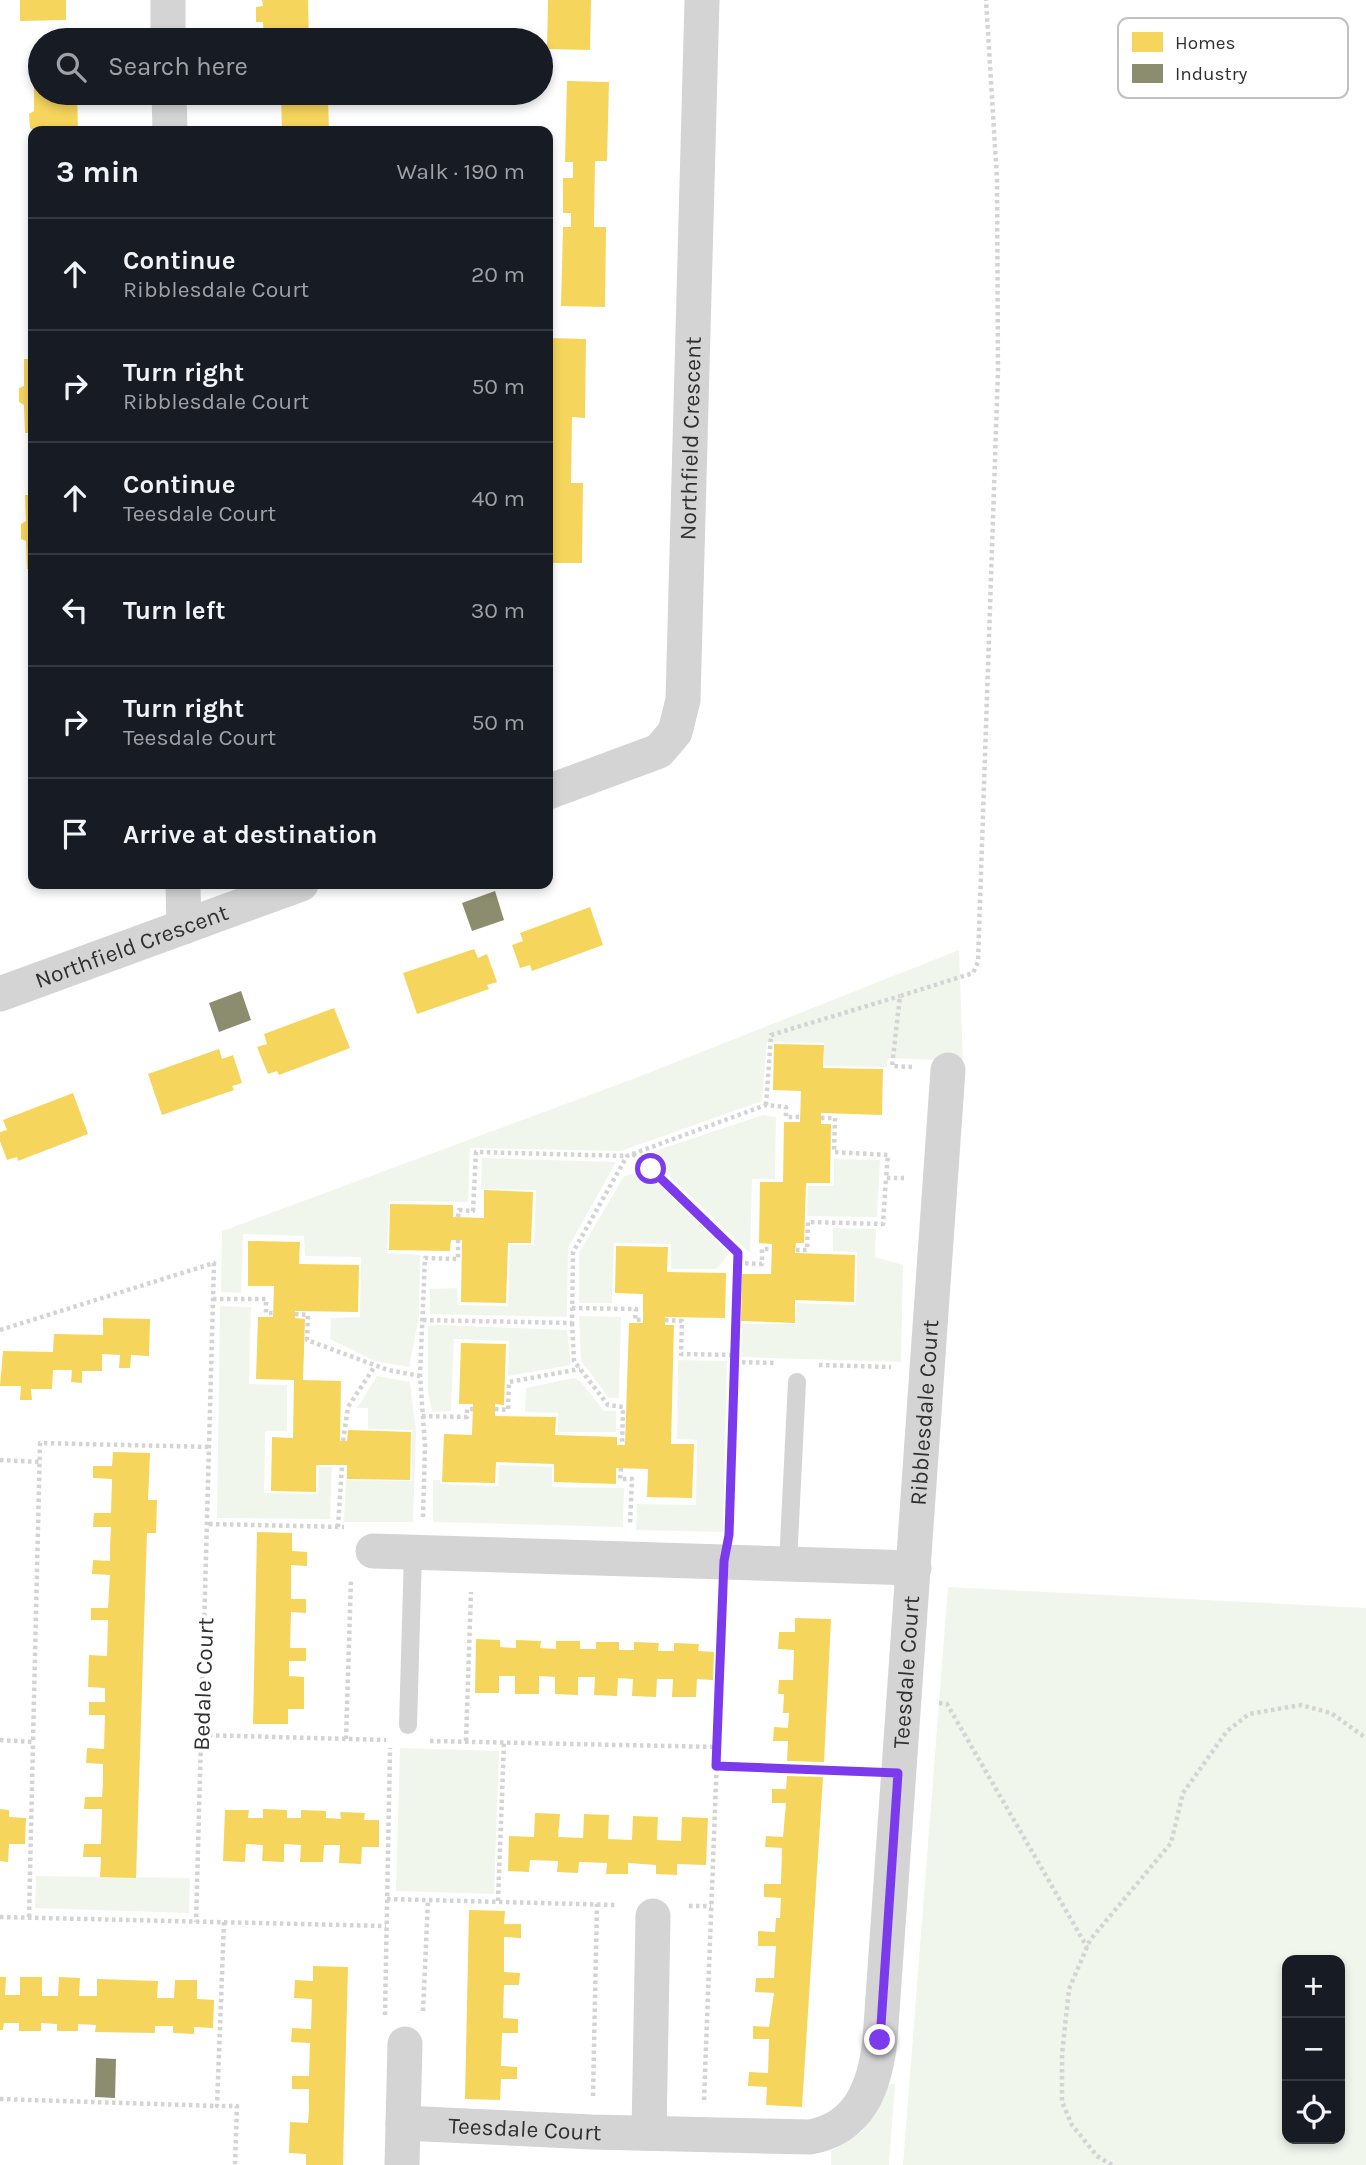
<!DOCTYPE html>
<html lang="en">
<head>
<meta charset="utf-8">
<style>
  :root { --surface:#171b24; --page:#20242c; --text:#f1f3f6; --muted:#9ea1a6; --line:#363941 }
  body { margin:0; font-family:Karla,sans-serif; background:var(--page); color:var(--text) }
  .controls { position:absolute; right:21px; bottom:21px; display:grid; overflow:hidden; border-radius:14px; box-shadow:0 4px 10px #0003 }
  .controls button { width:63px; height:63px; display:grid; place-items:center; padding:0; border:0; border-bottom:2px solid var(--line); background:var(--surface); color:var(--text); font:35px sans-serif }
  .stop { position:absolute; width:21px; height:21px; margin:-16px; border:5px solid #7c3aed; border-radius:50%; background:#fff }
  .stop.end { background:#7c3aed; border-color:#fff; box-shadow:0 2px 7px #0008 }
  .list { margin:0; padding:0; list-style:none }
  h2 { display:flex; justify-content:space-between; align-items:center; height:91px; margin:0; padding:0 28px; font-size:30px }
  h2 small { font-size:23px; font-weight:400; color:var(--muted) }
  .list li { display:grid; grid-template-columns:46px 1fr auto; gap:21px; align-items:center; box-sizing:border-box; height:112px; padding:0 28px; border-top:2px solid var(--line) }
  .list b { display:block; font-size:26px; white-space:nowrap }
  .list p { margin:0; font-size:23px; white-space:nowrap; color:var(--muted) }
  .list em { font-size:23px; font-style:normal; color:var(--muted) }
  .icon { flex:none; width:38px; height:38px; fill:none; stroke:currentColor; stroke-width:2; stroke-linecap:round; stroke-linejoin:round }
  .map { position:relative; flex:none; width:1366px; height:2165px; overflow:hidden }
  .search { position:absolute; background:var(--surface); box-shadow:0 4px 10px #0003; left:28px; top:28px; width:525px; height:77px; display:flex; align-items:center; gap:18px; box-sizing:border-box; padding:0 24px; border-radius:38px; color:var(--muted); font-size:26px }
  .panel { position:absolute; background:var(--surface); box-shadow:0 4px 10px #0003; left:28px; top:126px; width:525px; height:763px; border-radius:14px }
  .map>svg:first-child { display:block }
  .green { fill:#f1f6ed; fill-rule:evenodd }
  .homes { fill:#f6d55c }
  .industry { fill:#8c8c6e }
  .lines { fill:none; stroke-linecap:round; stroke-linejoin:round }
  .path { stroke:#d4d4d4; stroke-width:4.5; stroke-dasharray:3.5 3.5; stroke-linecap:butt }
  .service { stroke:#d4d4d4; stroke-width:18 }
  .minor { stroke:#d4d4d4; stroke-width:35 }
  .route { stroke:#7c3aed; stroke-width:9 }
  .labels { text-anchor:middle; stroke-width:7; stroke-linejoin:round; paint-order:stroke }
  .street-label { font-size:23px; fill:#303030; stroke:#fff }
  .key { fill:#fff; stroke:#c1c1c1; stroke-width:2 }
  .key-label { font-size:19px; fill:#303030 }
</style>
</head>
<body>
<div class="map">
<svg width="1366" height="2165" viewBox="0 0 1366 2165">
  <rect width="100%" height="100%" fill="#fff"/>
  <g class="green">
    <polygon points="959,950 963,1061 888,1058 887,1067 824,1066 824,1043 767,1042 762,1101 621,1151 470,1148 468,1202 389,1201 387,1253 420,1255 419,1317 409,1367 375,1361 330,1339 331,1318 360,1317 361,1257 305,1256 304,1236 243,1234 241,1293 221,1292 222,1231 633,1079"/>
    <polygon points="763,1115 776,1117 775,1179 752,1179 750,1253 668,1175 657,1164 652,1152"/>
    <polygon points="482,1158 616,1162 568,1248 567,1317 430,1314 430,1289 457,1288 458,1305 508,1306 510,1245 534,1245 536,1190 481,1189"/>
    <polygon points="834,1159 880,1160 877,1217 807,1216 808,1186 834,1186"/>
    <polygon points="640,1172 653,1179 729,1253 717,1269 671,1269 671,1244 614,1243 612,1303 579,1303 579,1253 624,1176"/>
    <polygon points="833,1228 876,1229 875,1257 903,1265 901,1362 741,1357 742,1324 795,1324 797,1303 856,1305 857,1252 833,1251"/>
    <polygon points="220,1306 251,1307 249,1384 287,1385 287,1431 265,1431 264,1493 318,1494 319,1467 332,1467 330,1519 217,1518"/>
    <polygon points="579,1316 621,1317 619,1398 609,1398 581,1361"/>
    <polygon points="438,1325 567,1330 571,1365 508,1376 509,1341 454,1339 451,1411 432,1412 428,1392 428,1326"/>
    <polygon points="678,1360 727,1361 723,1532 636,1530 637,1504 696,1505 697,1440 677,1439"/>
    <polygon points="377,1376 410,1382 416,1432 413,1522 344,1522 346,1480 412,1481 412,1430 368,1429 368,1408 357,1408"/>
    <polygon points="574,1378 581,1382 604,1411 616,1411 616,1432 558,1432 558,1413 525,1412 526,1388"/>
    <polygon points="499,1465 552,1467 552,1487 624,1488 623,1527 433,1522 433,1480 440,1480 440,1484 498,1486"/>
    <path d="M948,1587L1366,1608V2165H903ZM1287,1960H1340V2139H1287Z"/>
    <polygon points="400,1748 499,1751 494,1894 396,1891"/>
    <polygon points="36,1876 190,1878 189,1913 35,1908"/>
    <polygon points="889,2084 895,2084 889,2165 831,2165 831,2151 863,2131"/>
  </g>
  <g class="homes">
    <polygon points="20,0 66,0 66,20 20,21"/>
    <polygon points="262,0 308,0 309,40 264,40 263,22 256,22 256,7 263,6"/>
    <polygon points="548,0 591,0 590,50 547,49"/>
    <polygon points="567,81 609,82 607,161 595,161 594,227 606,227 605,307 561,306 563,227 571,227 571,213 563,213 563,178 573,178 573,162 565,162"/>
    <polygon points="34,84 40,84 40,93 77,93 78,131 35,131 30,128 29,114 34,111"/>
    <polygon points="328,98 329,131 282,131 281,99"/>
    <polygon points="548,338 586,339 585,418 572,417 571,483 583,483 582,563 548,563 550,418 548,418"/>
    <polygon points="24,359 33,359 33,433 25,433 24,405 19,402 19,388 24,386"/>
    <rect x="29" y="447" width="4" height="35"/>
    <polygon points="25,495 33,495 33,569 27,569 26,541 21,539 21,524 26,521"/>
    <polygon points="590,907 603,945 532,971 530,965 520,968 512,945 523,941 520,933"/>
    <polygon points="474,949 478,958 487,954 497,982 487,985 489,989 417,1014 403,973"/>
    <polygon points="334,1008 350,1048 279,1075 277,1071 268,1074 257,1047 267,1044 264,1034"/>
    <polygon points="774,1044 824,1045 823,1068 883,1069 882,1115 821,1113 821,1124 831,1124 830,1183 806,1183 804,1243 796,1243 795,1253 855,1255 854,1302 795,1300 795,1323 741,1321 742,1274 771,1274 772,1244 759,1243 760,1182 783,1182 784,1122 800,1122 801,1091 773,1090"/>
    <polygon points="219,1049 222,1059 233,1055 242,1083 232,1086 234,1090 162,1115 148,1074"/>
    <polygon points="73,1093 88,1134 18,1161 17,1157 7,1160 0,1141 0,1132 7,1130 3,1120"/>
    <polygon points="484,1190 533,1192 531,1243 508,1243 506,1303 461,1302 462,1240 451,1240 450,1251 389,1250 390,1204 453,1205 453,1217 484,1218"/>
    <polygon points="248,1241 300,1242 299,1264 359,1265 358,1312 295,1311 295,1318 305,1319 303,1380 341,1381 340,1441 347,1441 348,1430 411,1432 410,1480 347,1479 347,1465 316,1465 316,1492 271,1491 272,1437 293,1438 294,1380 256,1379 258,1317 273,1317 274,1286 248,1286"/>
    <polygon points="616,1246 668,1247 667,1272 726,1273 725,1318 665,1317 665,1325 674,1325 671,1444 694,1444 692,1498 647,1497 648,1469 616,1468 616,1484 554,1482 554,1464 496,1462 495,1483 442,1482 444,1434 472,1435 473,1404 459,1404 461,1343 506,1344 504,1405 495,1404 495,1416 556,1417 555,1435 617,1437 617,1445 625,1445 629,1323 643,1323 643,1294 615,1293"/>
    <polygon points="103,1318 150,1319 149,1356 131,1355 130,1368 119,1368 120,1355 102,1354 102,1371 82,1371 82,1383 71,1382 72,1370 53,1370 52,1389 31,1389 32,1400 20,1400 21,1386 0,1386 3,1351 53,1352 54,1334 103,1335"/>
    <polygon points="113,1452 150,1453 148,1500 157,1500 156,1533 147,1533 136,1878 100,1877 101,1857 83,1857 84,1844 101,1844 102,1809 84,1809 85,1797 102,1797 103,1782 103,1764 86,1763 87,1748 104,1749 105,1715 89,1715 89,1702 105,1702 105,1688 88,1687 89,1655 107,1656 108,1620 91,1620 91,1608 108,1608 110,1575 92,1574 93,1560 110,1561 110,1546 111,1527 93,1527 94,1513 111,1513 112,1479 93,1478 93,1466 112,1466"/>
    <polygon points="257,1532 292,1533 292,1551 307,1552 307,1566 291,1565 291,1599 306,1599 306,1613 291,1612 290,1648 306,1648 306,1661 289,1661 289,1676 304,1677 304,1709 288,1709 288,1724 253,1724"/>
    <polygon points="795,1618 831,1619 824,1762 787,1761 788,1741 773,1741 774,1727 788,1728 789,1713 783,1713 784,1694 778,1694 779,1680 793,1680 794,1650 778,1649 779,1632 795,1632"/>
    <polygon points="476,1639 500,1640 500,1647 516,1648 516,1640 541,1641 540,1648 556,1649 556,1641 580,1641 580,1649 596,1649 596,1642 619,1642 619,1650 634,1650 634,1642 659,1643 658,1651 674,1651 674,1643 699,1644 698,1651 714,1652 713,1680 697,1679 696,1697 672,1697 673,1679 657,1679 656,1697 632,1696 633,1679 618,1678 617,1696 594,1695 595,1677 578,1677 578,1695 555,1694 555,1677 539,1676 539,1694 515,1694 515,1676 499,1676 499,1693 475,1693"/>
    <polygon points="787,1776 823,1777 802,2107 766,2105 767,2087 748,2086 749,2072 768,2073 769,2039 753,2039 753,2026 769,2027 774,1993 755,1992 756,1978 774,1978 776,1946 758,1946 758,1931 775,1932 776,1918 780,1918 781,1898 764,1897 764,1884 781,1884 782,1848 765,1847 766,1836 783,1837 786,1803 772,1803 772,1789 786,1789"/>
    <polygon points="0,1809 9,1810 9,1817 26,1818 25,1844 9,1844 8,1862 0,1861"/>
    <polygon points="263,1809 287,1810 287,1818 301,1818 301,1810 326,1811 326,1818 341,1819 340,1812 365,1813 364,1820 379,1820 379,1847 362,1847 361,1864 339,1863 340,1845 324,1845 323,1862 300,1862 301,1845 284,1844 284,1862 262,1861 263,1845 246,1844 245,1862 223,1861 225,1810 249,1810 248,1818 263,1818"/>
    <polygon points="535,1813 560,1814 558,1837 583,1838 584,1814 609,1815 608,1839 632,1840 633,1816 658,1817 657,1840 681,1841 682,1817 708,1818 706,1865 677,1864 677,1875 656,1874 656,1865 628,1863 628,1874 606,1874 607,1863 579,1862 578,1873 557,1872 558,1861 530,1860 529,1872 508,1871 509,1836 534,1837"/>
    <polygon points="469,1910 505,1911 504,1924 521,1924 521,1938 504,1937 504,1972 520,1973 519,1985 504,1985 503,2018 518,2019 518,2033 502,2033 501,2066 517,2067 517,2079 501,2079 500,2100 465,2099"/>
    <polygon points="313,1966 348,1967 343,2165 306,2165 306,2154 289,2153 290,2122 308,2123 309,2108 309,2089 292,2089 292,2076 309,2076 310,2043 291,2042 292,2028 311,2029 312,1999 294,1998 295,1980 313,1981"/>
    <polygon points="0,1977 6,1977 5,1995 20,1995 20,1977 42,1977 42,1996 58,1996 59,1977 80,1978 79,1996 97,1996 97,1979 158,1981 157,1998 174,1998 175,1980 197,1980 197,1999 214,2000 213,2028 194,2027 194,2034 173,2033 173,2026 155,2026 155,2033 95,2032 96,2025 78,2024 78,2031 57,2031 57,2024 41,2023 41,2031 19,2031 19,2023 4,2023 3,2030 0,2030"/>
  </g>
  <g class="industry">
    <polygon points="495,891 504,920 472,931 462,903"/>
    <polygon points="241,991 251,1020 219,1032 209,1003"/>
    <polygon points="96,2058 116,2059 115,2098 95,2097"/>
  </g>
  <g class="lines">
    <g class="path">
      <polyline points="912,1067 892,1066 900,996 973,973 978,962 998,371 997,179 986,0"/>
      <polyline points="766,1105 771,1035 900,996"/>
      <polyline points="821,1118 835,1118 834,1152 888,1155 886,1178 904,1178"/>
      <polyline points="633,1154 739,1253 729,1527"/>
      <polyline points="458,1217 459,1210 473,1211 476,1152 626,1156"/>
      <polyline points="796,1250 807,1250 808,1222 883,1224 886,1178"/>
      <polyline points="738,1263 762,1264 762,1249 772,1249"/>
      <polyline points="213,1299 266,1299 266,1313 273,1313"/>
      <polyline points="572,1308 636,1309 635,1320 643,1320"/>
      <polyline points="295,1314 308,1315 307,1340 388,1370 420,1376"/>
      <polyline points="423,1320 572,1323 573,1252 627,1156 766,1105 786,1107 786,1117 800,1117"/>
      <polyline points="665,1320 682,1321 681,1354 735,1355"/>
      <polyline points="572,1323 574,1361 608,1405 623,1407 622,1445"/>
      <polyline points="0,1330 214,1263 196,1922"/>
      <polyline points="735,1362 776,1363"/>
      <polyline points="819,1365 891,1367"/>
      <polyline points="495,1409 508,1410 509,1382 580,1369"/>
      <polyline points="422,1416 467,1417 467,1409 473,1409"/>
      <polyline points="343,1441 348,1407 375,1366"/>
      <polyline points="0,1460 39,1462"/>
      <polyline points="621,1468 620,1479 632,1479 630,1523"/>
      <polyline points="423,1517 425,1446 420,1376 425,1258 458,1259 458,1240"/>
      <polyline points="209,1524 344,1527"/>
      <polyline points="338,1527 342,1465"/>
      <polyline points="939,1703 947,1704 1087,1947"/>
      <polyline points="202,1735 386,1740"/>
      <polyline points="346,1739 351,1579"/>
      <polyline points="0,1740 33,1742 40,1443 211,1447"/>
      <polyline points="430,1741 717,1747"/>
      <polyline points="466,1741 471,1592"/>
      <polyline points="716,1766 862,1772"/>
      <polyline points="387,1899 617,1905"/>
      <polyline points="498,1901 504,1743"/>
      <polyline points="689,1906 711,1906"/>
      <polyline points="0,1917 386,1926"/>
      <polyline points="29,1917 33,1742"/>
      <polyline points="224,1922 217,2106 237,2106 235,2165"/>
      <polyline points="423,2011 428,1900"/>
      <polyline points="385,2015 390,1748"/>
      <polyline points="593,2096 597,1904"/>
      <polyline points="0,2099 217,2106"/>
      <polyline points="704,2100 723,1598"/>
      <polyline points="1112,2165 1097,2156 1072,2125 1062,2102 1062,2054 1069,1989 1090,1940 1171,1843 1183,1793 1227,1731 1249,1714 1301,1705 1331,1713 1366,1738"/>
    </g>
    <g class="service">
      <polyline points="788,1563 797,1382"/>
      <polyline points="408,1725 413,1553"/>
    </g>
    <g class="minor">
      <polyline points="168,0 168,40"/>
      <polyline points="169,93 170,131"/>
      <path id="s1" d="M548,792L659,751L675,732L683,700L702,0"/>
      <polyline points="183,884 184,927"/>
      <path id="s2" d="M0,994L301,884"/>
      <polyline points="373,1551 914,1568"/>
      <path id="s3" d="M403,2123L592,2132L810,2137C860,2128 875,2086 880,2040L948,1070"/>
      <polyline points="649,2133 653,1916"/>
      <polyline points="402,2165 405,2044"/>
    </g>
  </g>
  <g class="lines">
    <polyline class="route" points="651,1169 738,1253 729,1535 724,1561 716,1766 898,1773 880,2040"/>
  </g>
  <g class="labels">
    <g class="street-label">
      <text dy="8" stroke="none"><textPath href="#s1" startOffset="438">Northfield Crescent</textPath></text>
      <text dy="8" stroke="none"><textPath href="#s2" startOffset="140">Northfield Crescent</textPath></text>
      <text dy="8" stroke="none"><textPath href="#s3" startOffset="1166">Ribblesdale Court</textPath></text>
      <text dy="8" stroke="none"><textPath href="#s3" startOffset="906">Teesdale Court</textPath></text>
      <text transform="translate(203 1684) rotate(-88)" y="8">Bedale Court</text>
      <text dy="8" stroke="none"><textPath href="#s3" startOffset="122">Teesdale Court</textPath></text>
    </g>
  </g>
  <rect x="1118" y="18" width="230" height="80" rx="10" class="key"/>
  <rect x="1132" y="32" width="31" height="20" fill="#f6d55c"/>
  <rect x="1132" y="64" width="31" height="19" fill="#8c8c6e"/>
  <g class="key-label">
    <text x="1175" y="49">Homes</text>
    <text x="1175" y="80">Industry</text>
  </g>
</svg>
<div class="controls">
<button>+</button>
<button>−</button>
<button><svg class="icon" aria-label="locate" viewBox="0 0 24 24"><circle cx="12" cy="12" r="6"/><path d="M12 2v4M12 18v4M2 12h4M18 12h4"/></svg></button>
</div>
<div class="stop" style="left:651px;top:1169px"></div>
<div class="stop end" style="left:880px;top:2040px"></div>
<div class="search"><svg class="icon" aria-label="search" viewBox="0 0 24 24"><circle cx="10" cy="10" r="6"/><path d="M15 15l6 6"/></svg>Search here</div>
<section class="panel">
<h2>3 min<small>Walk · 190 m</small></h2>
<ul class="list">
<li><svg class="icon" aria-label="ahead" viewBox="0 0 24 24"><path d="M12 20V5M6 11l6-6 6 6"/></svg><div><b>Continue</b><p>Ribblesdale Court</p></div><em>20 m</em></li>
<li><svg class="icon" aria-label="right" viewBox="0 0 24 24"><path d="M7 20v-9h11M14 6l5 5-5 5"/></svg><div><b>Turn right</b><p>Ribblesdale Court</p></div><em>50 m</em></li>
<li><svg class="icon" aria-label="ahead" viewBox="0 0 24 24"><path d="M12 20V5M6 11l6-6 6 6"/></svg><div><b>Continue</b><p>Teesdale Court</p></div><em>40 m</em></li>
<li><svg class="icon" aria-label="left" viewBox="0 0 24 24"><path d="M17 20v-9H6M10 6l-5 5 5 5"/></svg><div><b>Turn left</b></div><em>30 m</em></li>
<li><svg class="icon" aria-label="right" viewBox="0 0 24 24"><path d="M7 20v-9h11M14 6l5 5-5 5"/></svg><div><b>Turn right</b><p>Teesdale Court</p></div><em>50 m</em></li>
<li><svg class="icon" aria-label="arrive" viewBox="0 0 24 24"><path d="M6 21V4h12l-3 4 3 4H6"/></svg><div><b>Arrive at destination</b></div></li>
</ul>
</section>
</div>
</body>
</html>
